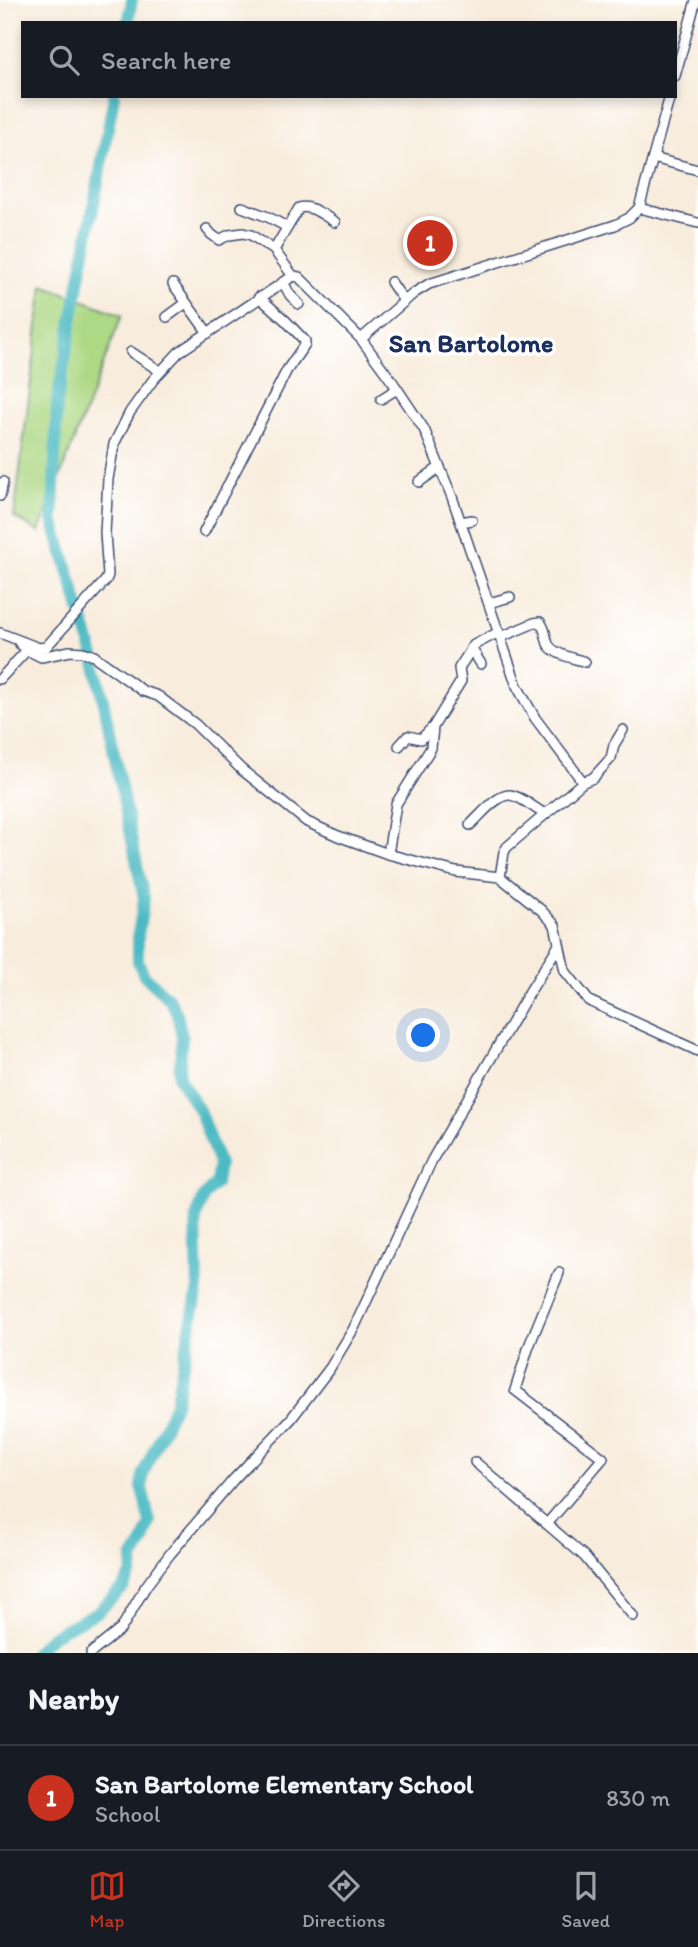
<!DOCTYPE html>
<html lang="en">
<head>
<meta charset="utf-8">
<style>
  :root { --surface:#171b24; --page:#242831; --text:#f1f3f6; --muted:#9ea1a6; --line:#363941; --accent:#c8321e }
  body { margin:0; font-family:Itim,sans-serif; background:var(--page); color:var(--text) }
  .you { position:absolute; left:424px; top:1036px; width:24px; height:24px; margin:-18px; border:5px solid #fff; border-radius:50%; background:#1a73e8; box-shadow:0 0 0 10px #1a73e833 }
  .badge { display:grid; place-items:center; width:46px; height:46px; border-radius:50%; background:var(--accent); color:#fff; font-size:23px; font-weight:700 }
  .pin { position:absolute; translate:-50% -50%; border:4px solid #fff; box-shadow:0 2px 7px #0006 }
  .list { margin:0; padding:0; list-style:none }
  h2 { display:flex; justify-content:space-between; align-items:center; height:91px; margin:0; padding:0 28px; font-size:30px }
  h2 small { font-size:23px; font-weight:400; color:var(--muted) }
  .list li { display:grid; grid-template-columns:46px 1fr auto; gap:21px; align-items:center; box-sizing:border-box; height:105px; padding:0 28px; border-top:2px solid var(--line) }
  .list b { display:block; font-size:26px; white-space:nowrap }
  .list p { margin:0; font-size:23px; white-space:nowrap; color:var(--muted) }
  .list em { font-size:23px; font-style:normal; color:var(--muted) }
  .icon { flex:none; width:38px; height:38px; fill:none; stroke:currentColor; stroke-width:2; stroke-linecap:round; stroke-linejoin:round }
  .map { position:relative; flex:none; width:698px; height:1653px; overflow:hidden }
  .search { position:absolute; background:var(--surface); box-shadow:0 4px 10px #0003; left:21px; right:21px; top:21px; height:77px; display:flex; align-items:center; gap:18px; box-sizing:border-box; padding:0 24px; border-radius:0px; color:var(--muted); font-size:26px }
  .sheet { height:196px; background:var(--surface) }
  nav { display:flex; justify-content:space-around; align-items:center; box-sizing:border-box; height:98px; border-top:2px solid var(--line); background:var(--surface); font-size:19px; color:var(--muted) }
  nav a { display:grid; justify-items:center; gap:4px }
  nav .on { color:var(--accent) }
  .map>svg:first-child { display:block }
  .green { fill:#add884; stroke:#648471; stroke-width:2 }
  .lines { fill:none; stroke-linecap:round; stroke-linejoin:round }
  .river { stroke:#4bbac3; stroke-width:12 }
  .minor-casing { stroke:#3c4b71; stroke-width:12 }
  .minor { stroke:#fff; stroke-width:9 }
  .labels { text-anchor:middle; stroke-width:7; stroke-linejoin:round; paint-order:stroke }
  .quarter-label { font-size:26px; font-weight:bold; fill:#1b2f5e; stroke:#fff }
</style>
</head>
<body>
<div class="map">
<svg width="698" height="1653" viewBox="0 0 698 1653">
  <rect width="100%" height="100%" fill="#fff"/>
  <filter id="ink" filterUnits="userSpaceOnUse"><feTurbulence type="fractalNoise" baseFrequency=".0143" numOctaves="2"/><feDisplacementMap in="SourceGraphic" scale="14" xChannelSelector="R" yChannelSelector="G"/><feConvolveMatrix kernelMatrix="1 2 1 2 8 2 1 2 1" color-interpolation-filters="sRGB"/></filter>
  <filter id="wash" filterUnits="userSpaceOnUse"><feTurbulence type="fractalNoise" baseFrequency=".00686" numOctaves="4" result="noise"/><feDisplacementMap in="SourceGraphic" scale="28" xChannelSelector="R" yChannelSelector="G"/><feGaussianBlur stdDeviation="1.57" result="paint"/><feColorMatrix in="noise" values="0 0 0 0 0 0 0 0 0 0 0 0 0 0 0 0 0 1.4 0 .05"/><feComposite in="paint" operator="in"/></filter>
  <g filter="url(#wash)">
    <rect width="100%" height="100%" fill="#f8ecdc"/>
    <polygon class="green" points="43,285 122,315 39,532 14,517"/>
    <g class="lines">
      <g class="river">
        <polyline points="128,23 132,0"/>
        <polyline points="34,1653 53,1635 97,1612 123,1588 132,1573 133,1559 144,1541 150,1522 142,1488 143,1474 175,1404 198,1289 196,1218 204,1196 216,1183 219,1164 199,1110 179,1078 182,1036 177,1014 169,999 144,975 138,962 138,934 144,899 94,656 53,520 57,401 114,96"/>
      </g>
    </g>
  </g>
  <g filter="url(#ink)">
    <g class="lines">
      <defs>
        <g id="minor">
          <polyline points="675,76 696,0"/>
          <polyline points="653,158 698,170"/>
          <polyline points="242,207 268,217 287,227"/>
          <polyline points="639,208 698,223"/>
          <polyline points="207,229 211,234 219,240 229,235 243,233 251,235 274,250"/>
          <path d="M293,276L274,250L299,208C311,204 324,216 335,222"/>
          <polyline points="283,282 290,295 299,304"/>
          <polyline points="391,282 404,301"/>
          <polyline points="173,284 208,333"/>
          <polyline points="167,317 186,303"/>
          <polyline points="361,339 414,293 429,284 615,225 629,218 639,208 670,96"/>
          <polyline points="131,352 160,371"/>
          <polyline points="381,399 397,389"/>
          <polyline points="419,482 440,467"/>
          <polyline points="0,496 3,482"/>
          <polyline points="461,522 472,520"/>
          <polyline points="204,532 287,370 305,344 305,341 285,320 259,297"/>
          <polyline points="489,603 510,597"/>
          <polyline points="0,633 39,648 46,647 106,580 108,575 105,533 108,479 114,444 130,412 153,380 179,352 293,276 299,277 361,339 394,384 424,429 452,497 517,686 535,718 583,782 507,847 504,852 500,877"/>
          <path d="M501,637L534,623L540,622C546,629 545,636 548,644C554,655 574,658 585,662"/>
          <polyline points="20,644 27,650 41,657 70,651 83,652 94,656 143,691 158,696 195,724 242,770 307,822 338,836 388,854 456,872 500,877 541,910 555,925 565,971 589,1001 698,1051"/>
          <polyline points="471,648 481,664"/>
          <polyline points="0,679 27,650"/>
          <polyline points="399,746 408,736 421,739 432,728"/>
          <polyline points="583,782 593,778 611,758 614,745 623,730"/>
          <path d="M470,825C479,817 497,794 510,795C521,796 535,809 545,814"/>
          <polyline points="388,854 396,804 431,748 433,727 461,681 459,668 474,645 499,632"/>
          <polyline points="475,1462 584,1556 633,1616"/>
          <polyline points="547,1524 603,1458 515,1390 529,1346 559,1273"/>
          <polyline points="91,1653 121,1629 146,1586 170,1554 234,1479 291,1419 330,1368 354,1328 432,1160 527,996 559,945"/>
        </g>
      </defs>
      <use href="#minor" class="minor-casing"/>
      <use href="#minor" class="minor"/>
    </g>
  </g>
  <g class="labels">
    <g class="quarter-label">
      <text x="471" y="352">San Bartolome</text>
    </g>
  </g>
</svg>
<div class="you"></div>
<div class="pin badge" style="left:430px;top:243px">1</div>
<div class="search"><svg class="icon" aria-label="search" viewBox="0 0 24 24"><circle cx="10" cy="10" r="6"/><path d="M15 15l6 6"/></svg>Search here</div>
</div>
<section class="sheet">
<h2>Nearby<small></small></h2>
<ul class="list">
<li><span class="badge">1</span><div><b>San Bartolome Elementary School</b><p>School</p></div><em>830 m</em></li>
</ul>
</section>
<nav>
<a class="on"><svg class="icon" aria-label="map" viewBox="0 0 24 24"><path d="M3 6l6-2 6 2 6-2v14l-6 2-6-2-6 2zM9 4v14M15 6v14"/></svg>Map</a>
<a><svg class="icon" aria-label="directions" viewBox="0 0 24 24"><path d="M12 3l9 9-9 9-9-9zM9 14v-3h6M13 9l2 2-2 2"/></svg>Directions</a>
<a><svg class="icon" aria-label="saved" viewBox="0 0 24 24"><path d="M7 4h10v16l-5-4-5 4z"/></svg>Saved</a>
</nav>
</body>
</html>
